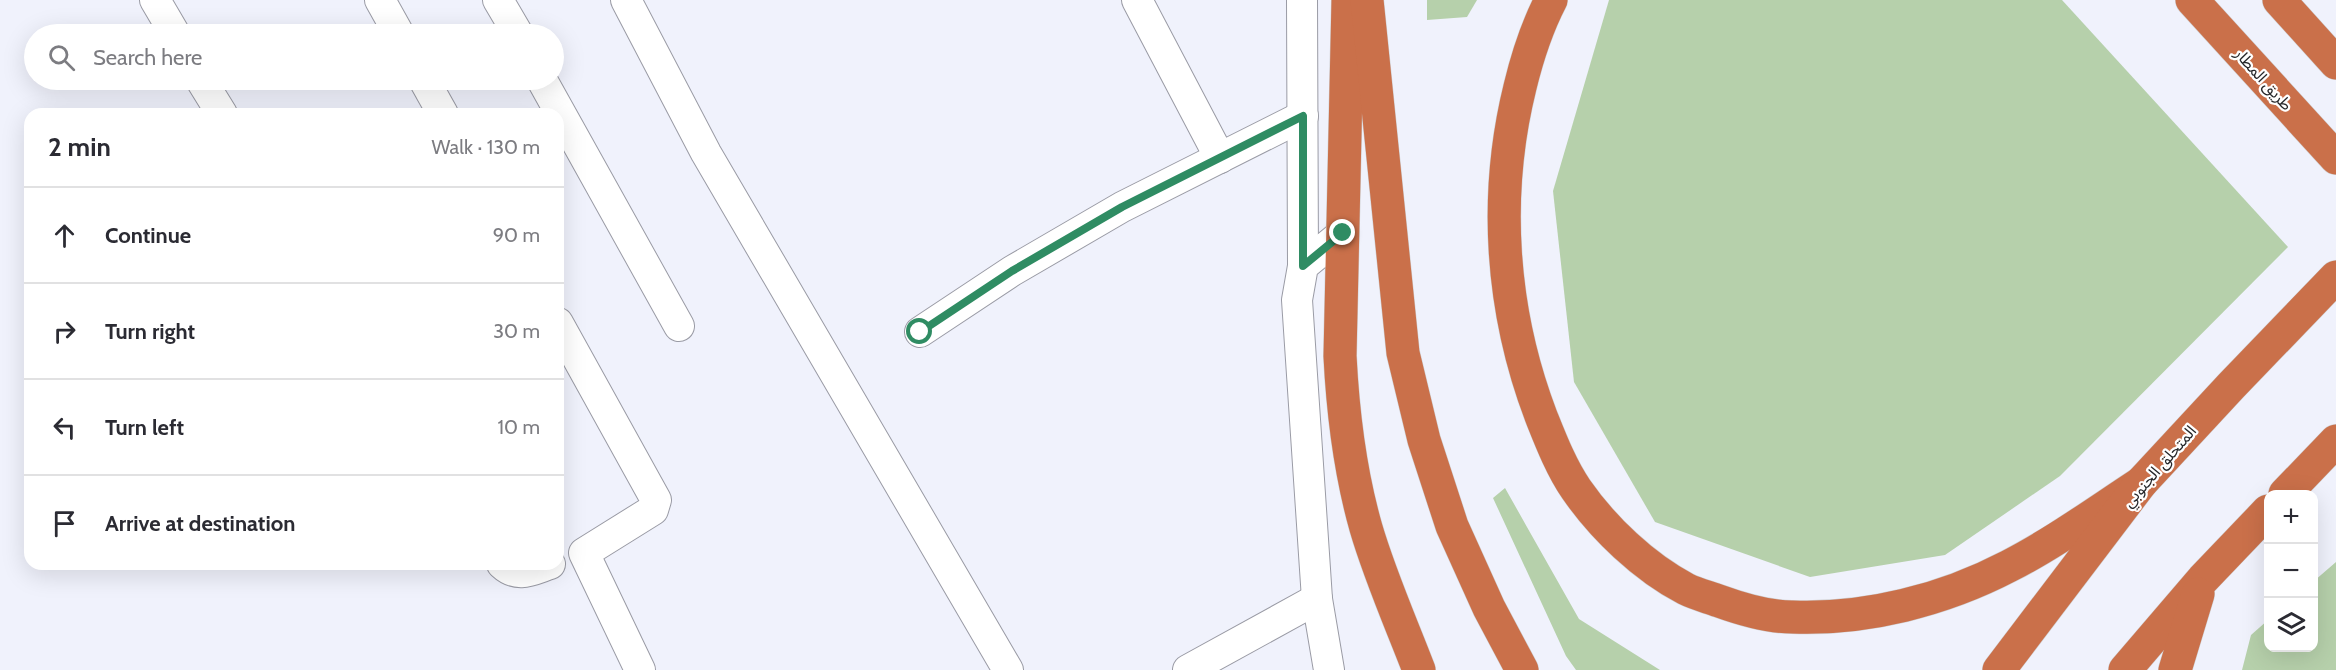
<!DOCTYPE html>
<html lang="en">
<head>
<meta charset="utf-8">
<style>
  :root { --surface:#fff; --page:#f7f7f7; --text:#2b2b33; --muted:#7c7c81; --line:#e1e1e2 }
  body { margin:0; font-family:Cabin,"Noto Sans Arabic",sans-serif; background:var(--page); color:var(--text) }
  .controls { position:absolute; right:18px; bottom:18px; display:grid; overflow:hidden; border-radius:12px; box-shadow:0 6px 24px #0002 }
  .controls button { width:54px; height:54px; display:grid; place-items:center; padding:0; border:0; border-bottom:2px solid var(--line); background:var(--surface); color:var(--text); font:30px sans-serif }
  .stop { position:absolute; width:18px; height:18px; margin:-14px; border:4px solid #2f8c63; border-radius:50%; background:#fff }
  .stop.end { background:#2f8c63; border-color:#fff; box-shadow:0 2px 6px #0008 }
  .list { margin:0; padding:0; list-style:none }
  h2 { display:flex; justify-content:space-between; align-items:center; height:78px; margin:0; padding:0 24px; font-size:26px }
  h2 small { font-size:20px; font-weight:400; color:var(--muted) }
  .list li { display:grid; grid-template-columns:39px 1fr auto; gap:18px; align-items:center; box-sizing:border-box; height:96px; padding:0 24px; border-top:2px solid var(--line) }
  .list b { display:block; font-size:22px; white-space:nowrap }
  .list em { font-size:20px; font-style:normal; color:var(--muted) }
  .icon { flex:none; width:33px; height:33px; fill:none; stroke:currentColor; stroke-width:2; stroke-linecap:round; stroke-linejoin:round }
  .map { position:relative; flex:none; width:2336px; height:670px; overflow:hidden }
  .search { position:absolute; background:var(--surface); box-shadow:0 6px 24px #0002; left:24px; top:24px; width:540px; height:66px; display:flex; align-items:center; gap:15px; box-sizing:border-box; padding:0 21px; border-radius:33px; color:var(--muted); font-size:22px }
  .panel { position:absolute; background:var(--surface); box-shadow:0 6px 24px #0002; left:24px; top:108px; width:540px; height:462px; border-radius:18px }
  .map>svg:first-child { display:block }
  .green { fill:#b6d0ab }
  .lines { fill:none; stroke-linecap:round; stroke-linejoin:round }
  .street-casing { stroke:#9a9ba5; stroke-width:32 }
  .highway-casing { stroke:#cfcfd0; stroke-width:34 }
  .street { stroke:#fff; stroke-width:30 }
  .highway { stroke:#ca704a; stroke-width:33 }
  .route { stroke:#2f8c63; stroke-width:8 }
  .labels { text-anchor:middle; stroke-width:4.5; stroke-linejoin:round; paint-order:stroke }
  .street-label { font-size:16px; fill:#26272a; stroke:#fff }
</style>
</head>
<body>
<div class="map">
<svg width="2336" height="670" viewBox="0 0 2336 670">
  <rect width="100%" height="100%" fill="#f0f2fc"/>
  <g class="green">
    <polygon points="1427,0 1477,0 1467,17 1427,20"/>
    <polygon points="1609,0 2062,0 2288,247 2060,476 1945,555 1810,577 1655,522 1574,382 1553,191"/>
    <polygon points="1505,488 1579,619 1660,670 1576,670 1566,656 1493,498"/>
    <polygon points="2336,562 2336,670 2242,670 2251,635 2268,620 2268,648 2314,648 2314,581"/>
  </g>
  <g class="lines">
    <defs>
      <g id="street">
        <polyline points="155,0 175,34"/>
        <polyline points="380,0 399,34"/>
        <polyline points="498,0 518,34"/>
        <polyline points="626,0 706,153 1008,670"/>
        <polyline points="1137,0 1220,158"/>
        <polyline points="1302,0 1303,266"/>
        <polyline points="201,80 222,114"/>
        <polyline points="424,80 443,114"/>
        <polyline points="542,80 679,326"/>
        <polyline points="558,323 656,500 653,510 584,553 640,670"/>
        <polyline points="920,332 1012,271 1122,207 1303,116"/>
        <path d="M502,564C518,579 532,570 550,564"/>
        <polyline points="1188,670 1317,599"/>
        <polyline points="1329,670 1317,599 1297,300 1303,266 1343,233"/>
      </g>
      <g id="highway">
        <path d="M1348,0L1340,356C1343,415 1350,472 1366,528C1380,576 1401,623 1419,670"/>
        <polyline points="1367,0 1403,353 1424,440 1452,526 1489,608 1522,670"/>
        <path d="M1551,0C1537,27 1527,58 1520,87C1493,196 1501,311 1541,416C1551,441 1561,467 1576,489C1603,528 1644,567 1686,589C1696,594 1708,597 1719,601C1741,609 1768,617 1792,617C1866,620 1944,600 2009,566C2054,543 2098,511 2141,483"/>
        <polyline points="2192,0 2336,158"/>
        <polyline points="2279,0 2336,63"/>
        <polyline points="2285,494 2336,441"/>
        <polyline points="1999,670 2141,483 2231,386 2336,277"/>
        <polyline points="2125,670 2203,579 2268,511"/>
        <polyline points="2175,670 2198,594"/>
      </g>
    </defs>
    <use href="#street" class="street-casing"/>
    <use href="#highway" class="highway-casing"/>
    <use href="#street" class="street"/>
    <use href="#highway" class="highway"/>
  </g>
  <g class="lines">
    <polyline class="route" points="920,332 1012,271 1122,207 1303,116 1303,266 1343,233"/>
  </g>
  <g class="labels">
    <g class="street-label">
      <text transform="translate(2264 79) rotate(48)" y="6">طريق المطار</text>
      <text transform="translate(2159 466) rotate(-49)" y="6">المتحلق الجنوبي</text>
    </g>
  </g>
</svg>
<div class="controls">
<button>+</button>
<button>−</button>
<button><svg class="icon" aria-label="layers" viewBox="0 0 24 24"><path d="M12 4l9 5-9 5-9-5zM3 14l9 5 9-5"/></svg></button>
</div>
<div class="stop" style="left:920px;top:332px"></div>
<div class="stop end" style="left:1343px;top:233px"></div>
<div class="search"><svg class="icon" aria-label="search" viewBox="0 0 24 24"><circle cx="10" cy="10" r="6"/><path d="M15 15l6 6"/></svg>Search here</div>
<section class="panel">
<h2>2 min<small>Walk · 130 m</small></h2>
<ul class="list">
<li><svg class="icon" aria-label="ahead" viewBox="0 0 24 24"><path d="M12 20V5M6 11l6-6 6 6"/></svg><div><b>Continue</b></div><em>90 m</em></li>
<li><svg class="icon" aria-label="right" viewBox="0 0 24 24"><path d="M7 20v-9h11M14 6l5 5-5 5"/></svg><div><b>Turn right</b></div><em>30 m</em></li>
<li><svg class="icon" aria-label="left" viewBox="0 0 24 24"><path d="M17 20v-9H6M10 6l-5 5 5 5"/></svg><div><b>Turn left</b></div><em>10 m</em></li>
<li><svg class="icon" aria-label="arrive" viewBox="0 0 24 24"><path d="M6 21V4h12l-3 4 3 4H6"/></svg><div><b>Arrive at destination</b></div></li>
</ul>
</section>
</div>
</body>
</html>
